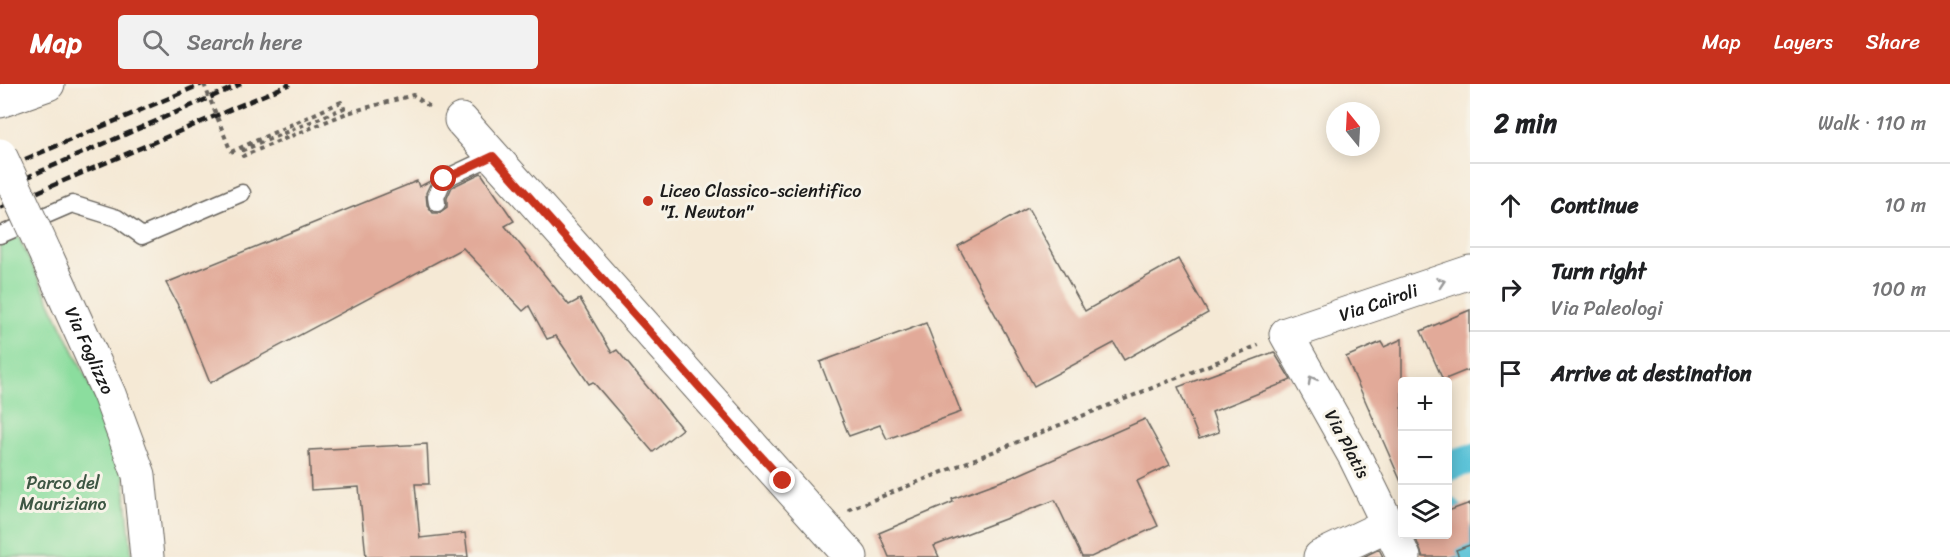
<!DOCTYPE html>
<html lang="en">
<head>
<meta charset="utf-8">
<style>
  :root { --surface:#fff; --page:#f2f2f2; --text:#202124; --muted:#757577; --line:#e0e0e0; --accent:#c8321e }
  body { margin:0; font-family:Sriracha,sans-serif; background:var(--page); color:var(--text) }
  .controls { position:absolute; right:18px; bottom:18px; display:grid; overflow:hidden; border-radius:6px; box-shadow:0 3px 15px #0003 }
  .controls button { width:54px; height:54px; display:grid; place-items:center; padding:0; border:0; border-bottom:2px solid var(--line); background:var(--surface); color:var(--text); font:30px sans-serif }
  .compass { position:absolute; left:1326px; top:18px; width:54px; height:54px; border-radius:50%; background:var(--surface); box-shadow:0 3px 15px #0003; rotate:342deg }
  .stop { position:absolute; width:18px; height:18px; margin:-14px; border:4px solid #c8321e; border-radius:50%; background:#fff }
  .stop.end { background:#c8321e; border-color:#fff; box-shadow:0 2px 6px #0008 }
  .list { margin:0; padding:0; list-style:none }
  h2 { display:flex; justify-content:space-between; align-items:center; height:78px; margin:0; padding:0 24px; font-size:26px }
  h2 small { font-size:20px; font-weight:400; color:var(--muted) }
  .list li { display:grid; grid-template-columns:39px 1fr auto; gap:18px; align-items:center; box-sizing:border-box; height:84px; padding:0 24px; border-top:2px solid var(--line) }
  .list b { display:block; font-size:22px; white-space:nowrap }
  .list p { margin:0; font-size:20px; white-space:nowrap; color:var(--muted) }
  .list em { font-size:20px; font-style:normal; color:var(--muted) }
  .icon { flex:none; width:33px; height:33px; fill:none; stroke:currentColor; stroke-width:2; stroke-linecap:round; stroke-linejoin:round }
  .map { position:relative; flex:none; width:1470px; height:473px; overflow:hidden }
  header { display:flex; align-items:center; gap:36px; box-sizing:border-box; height:84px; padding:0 30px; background:var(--accent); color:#fff }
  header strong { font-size:28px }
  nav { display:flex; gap:33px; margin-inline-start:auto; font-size:21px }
  .search { width:420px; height:54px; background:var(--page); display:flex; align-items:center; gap:15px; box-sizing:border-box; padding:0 21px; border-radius:6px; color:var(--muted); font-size:22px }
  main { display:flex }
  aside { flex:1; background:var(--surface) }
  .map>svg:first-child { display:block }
  .green { fill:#8bdd9e; stroke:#547c5d; stroke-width:1.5 }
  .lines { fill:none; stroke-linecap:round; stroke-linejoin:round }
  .canal { stroke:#5bc3d8; stroke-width:30 }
  .building { fill:#e2aa99 }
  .service-casing { stroke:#68645d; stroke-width:19 }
  .minor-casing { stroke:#68645d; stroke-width:35 }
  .secondary-casing { stroke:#68645d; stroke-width:35 }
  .path { stroke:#68645d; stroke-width:4; stroke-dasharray:4.5 4.5; stroke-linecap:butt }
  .service { stroke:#fff; stroke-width:16 }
  .minor { stroke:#fff; stroke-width:33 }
  .secondary { stroke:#fff; stroke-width:33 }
  .rail { stroke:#1c1c1c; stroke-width:4.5; stroke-dasharray:9 4.5; stroke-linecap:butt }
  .secondary-bridge-casing { stroke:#68645d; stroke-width:35; stroke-linecap:butt }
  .path-bridge { stroke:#68645d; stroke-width:4; stroke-dasharray:4.5 4.5; stroke-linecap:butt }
  .secondary-bridge { stroke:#fff; stroke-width:33 }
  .oneway { stroke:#999 }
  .route { stroke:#c8321e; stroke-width:8 }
  .poi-dot { fill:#c8321e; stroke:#f7f3e8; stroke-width:2 }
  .labels { text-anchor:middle; stroke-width:6; stroke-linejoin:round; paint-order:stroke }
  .poi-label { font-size:18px; fill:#1c1c1c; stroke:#f7f3e8; text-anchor:start }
  .street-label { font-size:18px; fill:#1c1c1c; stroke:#f7f3e8 }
  .park-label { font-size:18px; fill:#3d5643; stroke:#f7f3e8 }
</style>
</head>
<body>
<header>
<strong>Map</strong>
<div class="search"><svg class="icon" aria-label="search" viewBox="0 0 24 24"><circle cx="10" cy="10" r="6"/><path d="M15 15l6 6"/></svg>Search here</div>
<nav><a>Map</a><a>Layers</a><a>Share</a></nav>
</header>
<main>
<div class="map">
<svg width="1470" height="473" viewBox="0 0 1470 473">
  <rect width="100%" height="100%" fill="#f7f3e8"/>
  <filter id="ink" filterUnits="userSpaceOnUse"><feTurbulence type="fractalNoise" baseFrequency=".0167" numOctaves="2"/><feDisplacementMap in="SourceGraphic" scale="12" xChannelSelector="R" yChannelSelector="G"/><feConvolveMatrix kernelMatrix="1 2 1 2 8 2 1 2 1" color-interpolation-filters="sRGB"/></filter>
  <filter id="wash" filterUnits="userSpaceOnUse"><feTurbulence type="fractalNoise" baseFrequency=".008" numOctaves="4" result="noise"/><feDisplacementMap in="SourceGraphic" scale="24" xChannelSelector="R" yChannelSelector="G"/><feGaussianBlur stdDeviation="1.35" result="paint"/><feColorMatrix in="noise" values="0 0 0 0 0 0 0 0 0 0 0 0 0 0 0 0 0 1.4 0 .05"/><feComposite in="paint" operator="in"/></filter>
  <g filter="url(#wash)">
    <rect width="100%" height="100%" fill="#f5e9d5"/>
    <polygon class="green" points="18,152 121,365 132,473 0,473 0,159"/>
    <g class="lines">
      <g class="canal">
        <polyline points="1448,382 1470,375"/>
        <polyline points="1448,428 1469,473"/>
      </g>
    </g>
    <g id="blocks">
      <g class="building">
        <polygon points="481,89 514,137 505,142 569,221 580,215 612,269 617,266 682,345 653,368 593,298 589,300 556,252 547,255 529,222 523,227 463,164 210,299 180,225 166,199 417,97 419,103 432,96 426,109 427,121 433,129 439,129 447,123 447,114 452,103"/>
        <polygon points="1028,124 1085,227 1178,175 1208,229 1124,276 1114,259 1034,302 958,162"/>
        <polygon points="1470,226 1470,285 1443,296 1421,247"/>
        <polygon points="926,239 961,328 887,355 880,341 849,352 820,278"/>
        <polygon points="1402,255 1402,400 1346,273 1381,258 1384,263"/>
        <polygon points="1274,268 1291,296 1212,328 1219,348 1199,355 1178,303"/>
        <polygon points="1145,335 1170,381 1137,397 1158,442 1091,473 1082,473 1055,416 934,462 939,473 889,473 879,449 953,418 952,415 1018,391"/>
        <polygon points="427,360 429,400 415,400 420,454 465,449 468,473 366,473 359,403 311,406 309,366"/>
        <polygon points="1470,419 1470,461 1456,466 1459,473 1423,473 1414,450 1448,450 1448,427"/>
        <polygon points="1379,465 1383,473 1363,473"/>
      </g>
    </g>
  </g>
  <g filter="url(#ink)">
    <use href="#blocks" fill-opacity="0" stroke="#68645d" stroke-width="1.5"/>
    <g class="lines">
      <defs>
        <g id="service">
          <polyline points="437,119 436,113 444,95 493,72"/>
          <polyline points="0,151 72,120 117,134 142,152 242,109"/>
        </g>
        <g id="minor">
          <polyline points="0,17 48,0"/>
          <polyline points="461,36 851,473"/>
          <polyline points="1320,473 1389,440"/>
          <path id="s1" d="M1404,473L1355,373L1286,250L1470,188"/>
        </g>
        <g id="secondary">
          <path id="s2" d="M46,171L109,310L139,391L147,473"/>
        </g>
      </defs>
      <use href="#service" class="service-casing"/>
      <use href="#minor" class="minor-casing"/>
      <use href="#secondary" class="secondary-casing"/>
      <g class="path">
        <polyline points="231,68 341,18 344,24 241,67 243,72 347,29 413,11 433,25"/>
        <polyline points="848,426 1259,261"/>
      </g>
      <use href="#service" class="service"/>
      <use href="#minor" class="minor"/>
      <use href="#secondary" class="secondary"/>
      <g class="rail">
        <polyline points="0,86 202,0"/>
        <polyline points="0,105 241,0"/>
        <polyline points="0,124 290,0"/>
      </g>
      <defs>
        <polyline id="secondary-bridge" points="0,71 46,171"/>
      </defs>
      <use href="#secondary-bridge" class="secondary-bridge-casing"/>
      <polyline class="path-bridge" points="204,0 231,68"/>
      <use href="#secondary-bridge" class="secondary-bridge"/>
    </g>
    <defs><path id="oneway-chevron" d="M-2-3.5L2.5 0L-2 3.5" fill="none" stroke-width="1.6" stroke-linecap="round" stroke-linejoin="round" transform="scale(1.5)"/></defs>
    <g class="oneway">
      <use href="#oneway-chevron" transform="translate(1441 198) rotate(-19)"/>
      <use href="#oneway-chevron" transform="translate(1312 296) rotate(-119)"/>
    </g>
  </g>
  <g class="lines" filter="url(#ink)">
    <polyline class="route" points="444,95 493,72 783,397"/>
  </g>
  <circle class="poi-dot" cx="648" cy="117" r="6"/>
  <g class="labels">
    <g class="poi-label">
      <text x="660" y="113">Liceo Classico-scientifico<tspan x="660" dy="21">"I. Newton"</tspan></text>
    </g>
    <g class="street-label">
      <text dy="6" stroke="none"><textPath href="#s1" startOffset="350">Via Cairoli</textPath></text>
      <text dy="6" stroke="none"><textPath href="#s2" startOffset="105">Via Foglizzo</textPath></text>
      <text transform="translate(1347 360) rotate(62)" y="6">Via Platis</text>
    </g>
    <g class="park-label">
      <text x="63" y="405">Parco del<tspan x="63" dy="21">Mauriziano</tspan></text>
    </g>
  </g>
</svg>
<div class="controls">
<button>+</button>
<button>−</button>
<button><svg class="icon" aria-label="layers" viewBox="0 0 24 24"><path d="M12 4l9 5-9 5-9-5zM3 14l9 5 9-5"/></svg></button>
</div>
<svg class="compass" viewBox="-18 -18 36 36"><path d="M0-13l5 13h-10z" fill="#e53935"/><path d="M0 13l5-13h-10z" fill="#757577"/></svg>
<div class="stop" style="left:444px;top:95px"></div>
<div class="stop end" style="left:783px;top:397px"></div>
</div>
<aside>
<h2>2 min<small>Walk · 110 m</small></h2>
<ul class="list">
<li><svg class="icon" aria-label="ahead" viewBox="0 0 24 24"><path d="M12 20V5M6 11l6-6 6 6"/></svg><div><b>Continue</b></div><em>10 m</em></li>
<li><svg class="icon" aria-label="right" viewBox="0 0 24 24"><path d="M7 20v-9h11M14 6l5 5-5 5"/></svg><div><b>Turn right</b><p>Via Paleologi</p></div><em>100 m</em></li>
<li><svg class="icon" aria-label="arrive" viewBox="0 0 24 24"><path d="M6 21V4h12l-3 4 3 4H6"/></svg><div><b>Arrive at destination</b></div></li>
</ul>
</aside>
</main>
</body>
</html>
